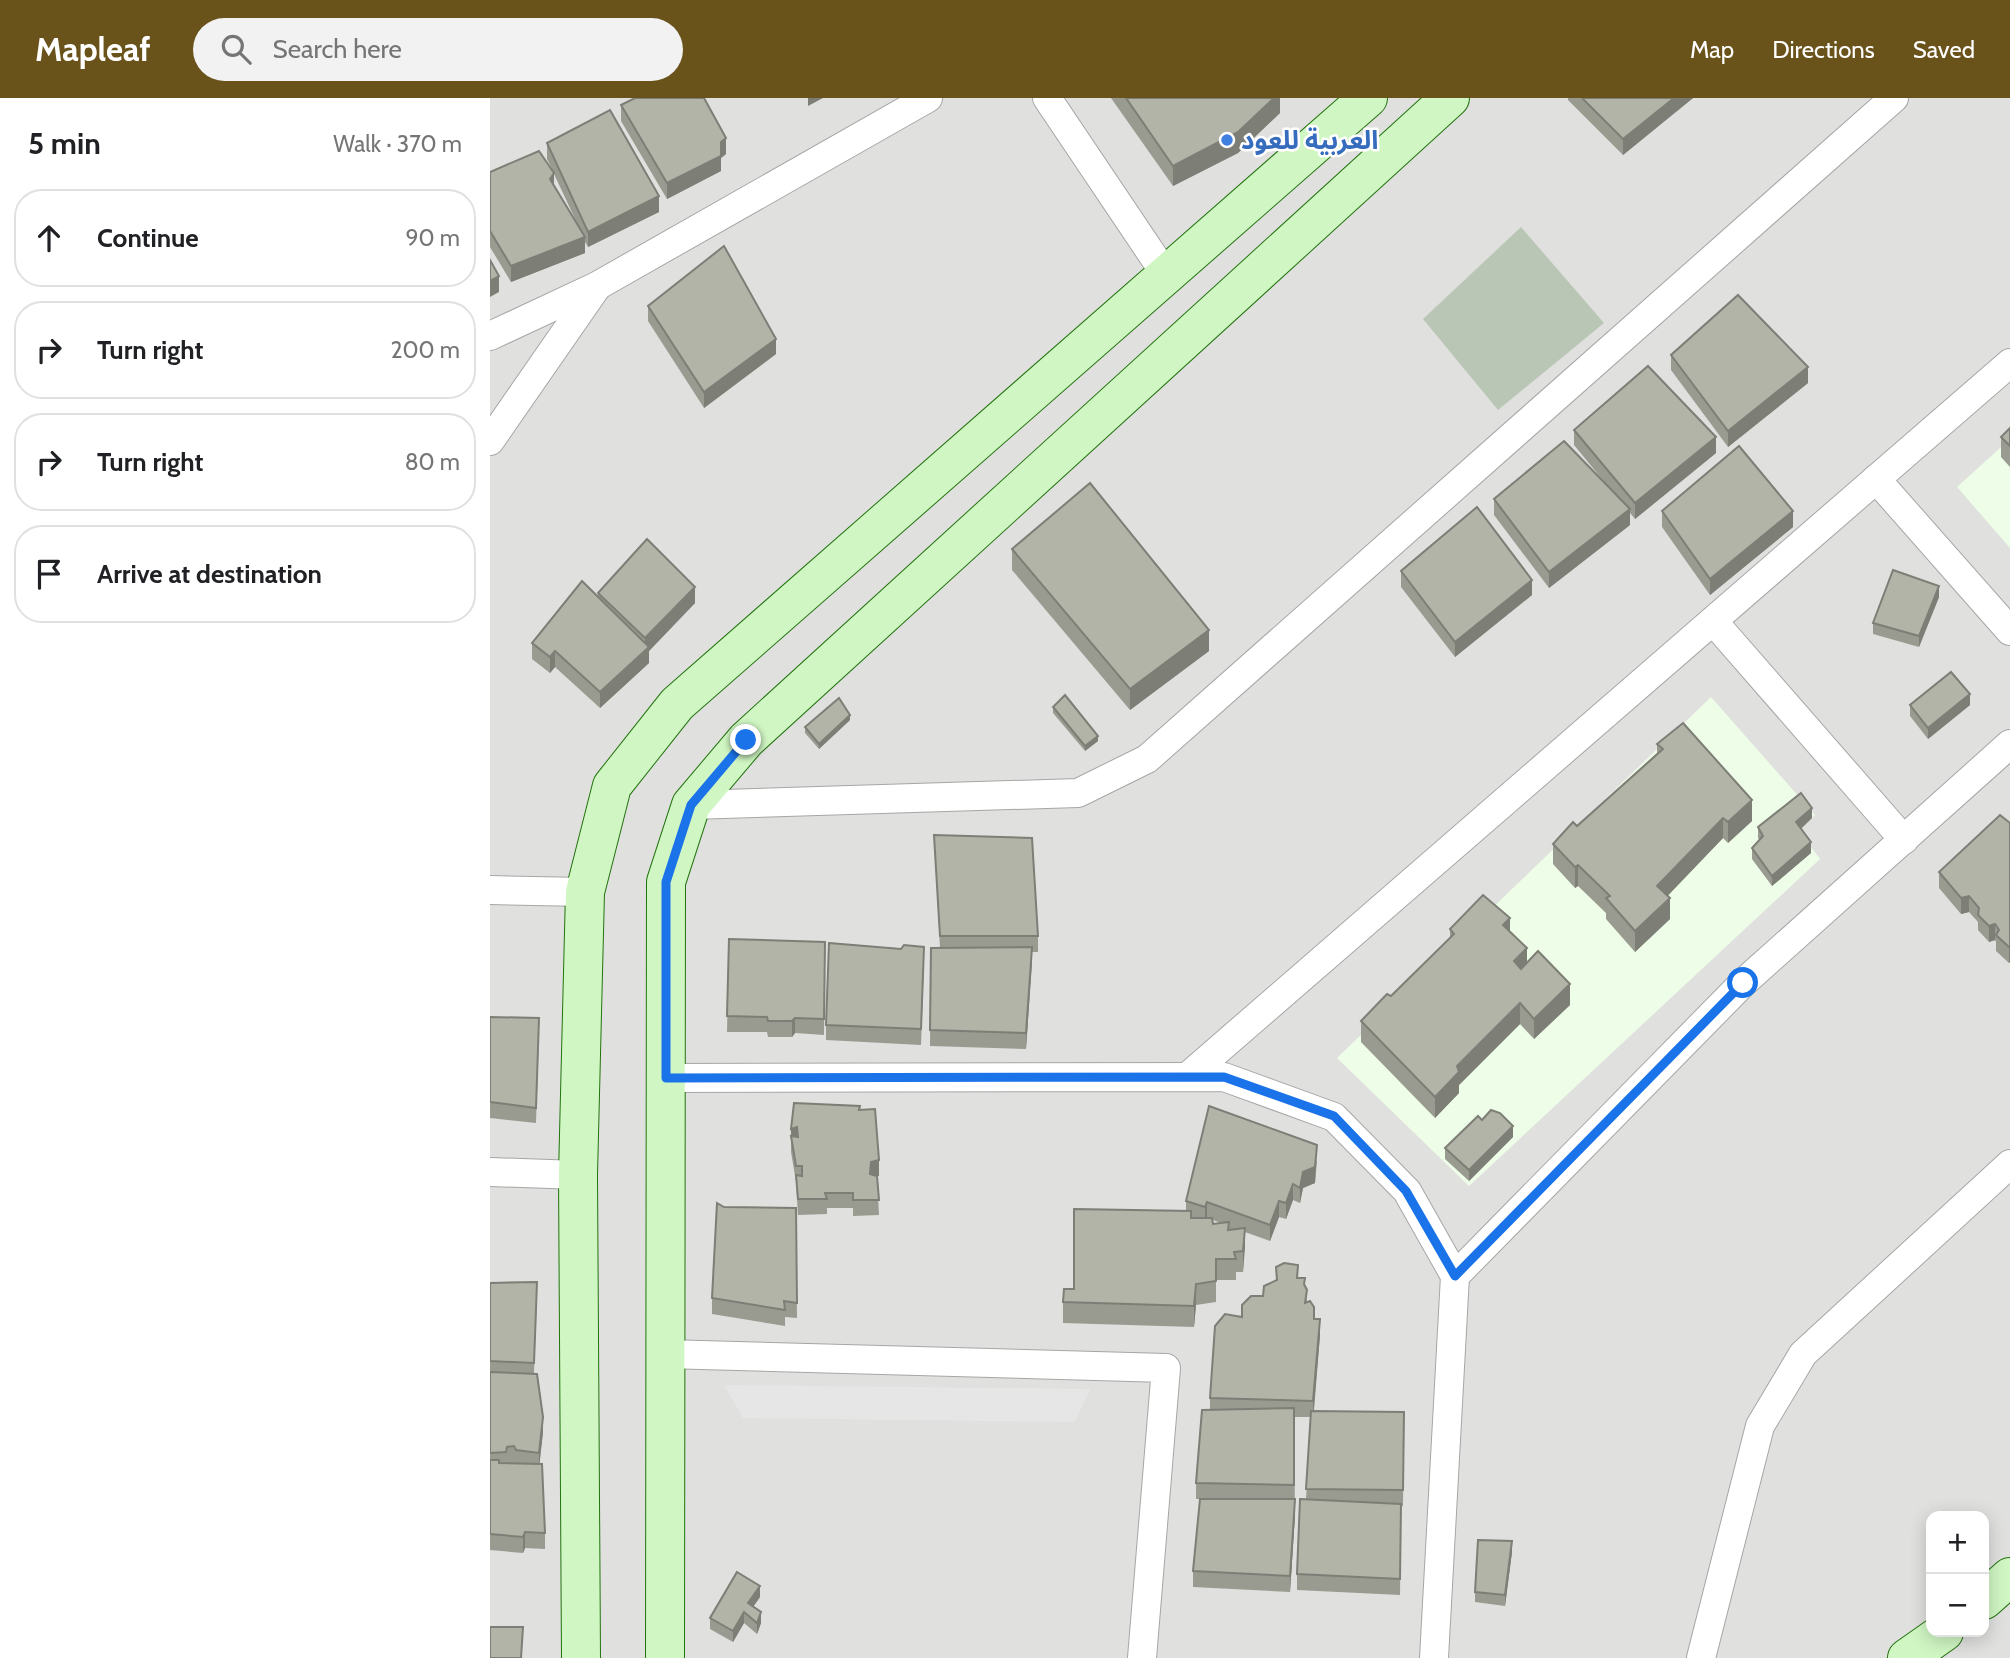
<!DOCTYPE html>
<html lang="en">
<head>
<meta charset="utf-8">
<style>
  :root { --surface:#fff; --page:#f2f2f2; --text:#202124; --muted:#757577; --line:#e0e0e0; --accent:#6a521b }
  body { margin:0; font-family:Cabin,"Noto Sans Arabic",sans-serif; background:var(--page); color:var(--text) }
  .controls { position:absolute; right:21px; bottom:21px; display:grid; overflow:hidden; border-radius:14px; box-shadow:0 4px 18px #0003 }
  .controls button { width:63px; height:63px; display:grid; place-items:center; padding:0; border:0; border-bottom:2px solid var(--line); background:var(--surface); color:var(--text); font:35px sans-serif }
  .stop { position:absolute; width:21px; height:21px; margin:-16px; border:5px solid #1a73e8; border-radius:50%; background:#fff }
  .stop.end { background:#1a73e8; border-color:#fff; box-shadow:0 2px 7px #0008 }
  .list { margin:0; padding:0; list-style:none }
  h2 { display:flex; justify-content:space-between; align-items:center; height:91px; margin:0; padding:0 28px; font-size:30px }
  h2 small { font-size:23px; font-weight:400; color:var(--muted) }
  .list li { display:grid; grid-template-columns:46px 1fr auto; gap:21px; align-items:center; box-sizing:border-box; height:98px; margin:0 14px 14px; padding:0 14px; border:2px solid var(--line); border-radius:28px }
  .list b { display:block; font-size:26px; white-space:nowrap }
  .list em { font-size:23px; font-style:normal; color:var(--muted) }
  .icon { flex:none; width:38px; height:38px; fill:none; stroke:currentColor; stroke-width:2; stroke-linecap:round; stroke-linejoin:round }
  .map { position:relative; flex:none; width:1520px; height:1560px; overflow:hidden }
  header { display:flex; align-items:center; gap:42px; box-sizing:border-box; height:98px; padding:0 35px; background:var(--accent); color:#fff }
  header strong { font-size:33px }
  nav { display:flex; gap:38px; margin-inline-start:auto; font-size:24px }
  .search { width:490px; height:63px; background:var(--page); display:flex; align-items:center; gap:18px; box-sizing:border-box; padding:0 24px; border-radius:38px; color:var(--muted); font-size:26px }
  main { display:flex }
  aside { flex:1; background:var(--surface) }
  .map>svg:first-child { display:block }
  .residential { fill:#e0e0df; fill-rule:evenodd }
  .education { fill:#eefde7 }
  .construction { fill:#bac6b5 }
  .parking { fill:#e6e6e6 }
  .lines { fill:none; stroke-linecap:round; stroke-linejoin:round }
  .street-casing { stroke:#a6a6a6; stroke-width:30 }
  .secondary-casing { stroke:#22740e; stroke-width:40 }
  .street { stroke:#fff; stroke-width:28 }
  .secondary { stroke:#d0f6c3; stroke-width:38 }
  .wall { fill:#999b90; fill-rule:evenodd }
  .shaded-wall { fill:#7d7e76 }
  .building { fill:#b2b4a8; stroke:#7d7e76; stroke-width:2 }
  .route { stroke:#1a73e8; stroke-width:9 }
  .shop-dot { fill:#3f7fe0; stroke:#fff; stroke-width:2.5 }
  .labels { text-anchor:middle; stroke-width:5; stroke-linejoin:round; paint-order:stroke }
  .shop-label { font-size:26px; font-weight:bold; fill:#366cbe; stroke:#fff; text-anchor:start }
</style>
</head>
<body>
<header>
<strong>Mapleaf</strong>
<div class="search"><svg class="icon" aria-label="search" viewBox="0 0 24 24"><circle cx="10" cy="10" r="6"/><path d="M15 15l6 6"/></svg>Search here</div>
<nav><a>Map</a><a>Directions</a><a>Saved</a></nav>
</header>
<main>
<aside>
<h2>5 min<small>Walk · 370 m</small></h2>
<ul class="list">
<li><svg class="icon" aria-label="ahead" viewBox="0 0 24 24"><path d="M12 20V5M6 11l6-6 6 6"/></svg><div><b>Continue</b></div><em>90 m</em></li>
<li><svg class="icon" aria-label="right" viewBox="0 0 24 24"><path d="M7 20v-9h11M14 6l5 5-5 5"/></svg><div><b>Turn right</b></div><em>200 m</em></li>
<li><svg class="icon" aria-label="right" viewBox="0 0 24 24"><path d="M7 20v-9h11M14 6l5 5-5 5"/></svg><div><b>Turn right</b></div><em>80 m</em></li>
<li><svg class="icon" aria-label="arrive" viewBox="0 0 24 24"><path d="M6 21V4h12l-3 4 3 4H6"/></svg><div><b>Arrive at destination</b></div></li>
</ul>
</aside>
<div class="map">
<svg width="1520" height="1560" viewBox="0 0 1520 1560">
  <rect width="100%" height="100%" fill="#eef1ea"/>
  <path class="residential" d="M0,0H1520V1560H0ZM1441,1418H1494V1534H1441Z"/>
  <g class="education">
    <polygon points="1520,341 1520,450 1467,389"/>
    <polygon points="1221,599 1325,717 1309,733 1330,761 979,1088 847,960"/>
  </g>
  <polygon class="construction" points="1031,129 1114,225 1008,312 933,221"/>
  <polygon class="parking" points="234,1287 600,1291 585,1324 253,1320"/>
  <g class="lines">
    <defs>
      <g id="street">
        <polyline points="557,0 676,177"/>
        <polyline points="0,238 107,188 438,0"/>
        <polyline points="0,343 106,190"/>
        <polyline points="1386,381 1520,533"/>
        <polyline points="1223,523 1414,742"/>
        <polyline points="201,707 588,695 657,661 1404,0"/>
        <polyline points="0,792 95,794"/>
        <polyline points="697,979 1520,265"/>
        <polyline points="176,980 734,979 844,1019 917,1093 965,1178 944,1560"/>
        <polyline points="0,1074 88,1077"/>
        <polyline points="965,1178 1253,885 1520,646"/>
        <polyline points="175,1256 676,1270 652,1560"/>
        <polyline points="1211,1560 1270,1328 1313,1256 1520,1066"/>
      </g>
      <g id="secondary">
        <polyline points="1494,1502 1520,1479"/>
        <polyline points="91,1560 88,1077 95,794 122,688 187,606 878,0"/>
        <polyline points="175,1560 176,784 201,707 256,642 960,0"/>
        <polyline points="1417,1560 1454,1534"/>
      </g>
    </defs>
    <use href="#street" class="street-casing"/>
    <use href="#secondary" class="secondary-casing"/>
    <use href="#street" class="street"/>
    <use href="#secondary" class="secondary"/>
  </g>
  <g class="wall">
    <polygon points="621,0 790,0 790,15 748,55 683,88"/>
    <polygon points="1078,0 1203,0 1133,57 1078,2"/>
    <polygon points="131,7 236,56 231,60 231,73 177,101 131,23"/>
    <path d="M57,45L169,114L98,149L95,144V155L21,184L0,149V74L63,73L57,61ZM64,76L86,123L64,88Z"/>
    <polygon points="158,208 286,256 214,310 158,223"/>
    <polygon points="1181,257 1318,285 1238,349 1181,272"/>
    <polygon points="1520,330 1520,369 1511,359 1511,339"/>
    <polygon points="1084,332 1226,355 1145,421 1140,415 1140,427 1059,490 1004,417 1004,401 1116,386 1084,347"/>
    <polygon points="1172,413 1303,429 1220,497 1172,429"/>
    <polygon points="522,451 719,553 640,612 522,472"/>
    <polygon points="911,473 1042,497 965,559 911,489"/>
    <polygon points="108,495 205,505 159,553 159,565 110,610 65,569 60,575 42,561 42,545 108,498"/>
    <polygon points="1449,499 1429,549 1383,536 1383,525"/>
    <polygon points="1420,607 1480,607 1438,641 1420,618"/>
    <polygon points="563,609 608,643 595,653 563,615"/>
    <polygon points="360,622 329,651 315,635 315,629"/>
    <polygon points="1167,646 1262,723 1238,745 1233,740 1177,798 1180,821 1145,854 1116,821 1116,815 1088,788 1085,790 1063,766 1063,746 1087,728 1167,655"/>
    <polygon points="1322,720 1311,731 1321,755 1282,788 1262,761 1262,750 1270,742 1268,740 1268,729"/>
    <polygon points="1520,725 1520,864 1519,865 1506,853 1506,844 1505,842 1499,844 1488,832 1488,824 1479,814 1471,816 1449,790 1449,774"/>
    <polygon points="444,737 548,838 548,854 542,854 536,951 440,948 441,850 450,850"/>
    <polygon points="960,831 1020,834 1037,865 1080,907 1044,941 1030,926 969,987 969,995 945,1020 871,944 871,923 901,898 960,840"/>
    <polygon points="239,841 335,844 334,937 305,935 302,939 278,939 277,934 237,934"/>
    <polygon points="434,864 431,947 336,942 336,927"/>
    <polygon points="0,919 49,936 46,1025 0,1020"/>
    <polygon points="370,1012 389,1078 387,1078 389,1117 363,1118 363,1110 337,1110 337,1116 308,1117 306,1084 301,1054 301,1031"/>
    <polygon points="992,1022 1023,1039 979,1083 955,1061 955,1050"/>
    <path d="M827,1063L825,1085L813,1090L810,1105L803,1102L796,1121L789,1119L780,1143L755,1134L753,1174H746V1182H726V1204L706,1207L704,1229L573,1225V1204L584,1191L696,1113V1103ZM723,1122L728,1124L732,1125L723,1126Z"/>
    <polygon points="234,1109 306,1110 307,1220 295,1219 295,1228 222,1216 222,1200"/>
    <polygon points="786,1169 808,1180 815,1188 817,1204 830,1237 824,1313 914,1314 913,1408 911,1408 910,1497 807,1492 807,1476 816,1401 821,1319 804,1319 805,1417 800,1494 703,1489 703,1473 710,1401 706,1401 706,1385 720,1312 720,1300 752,1219 773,1198 786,1182"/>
    <polygon points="0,1185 47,1200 44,1275 53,1334 49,1366 55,1435 55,1451 35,1450 33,1455 0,1452"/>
    <polygon points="1022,1454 1015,1508 985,1504 985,1494"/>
    <polygon points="270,1499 263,1509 271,1525 267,1536 254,1525 243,1544 220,1531 220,1520"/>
  </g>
  <g class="shaded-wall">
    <polygon points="318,0 333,0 318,8"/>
    <polygon points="784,0 790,0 790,15 748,55 683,88 683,68"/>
    <polygon points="1184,0 1203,0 1133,57 1133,41"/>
    <polygon points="236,40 236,56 231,60 231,73 177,101 177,85"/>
    <polygon points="64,75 64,91 60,81"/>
    <polygon points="169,98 169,114 98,149 98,134"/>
    <polygon points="95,139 95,155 21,184 21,168"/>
    <polygon points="9,178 9,194 0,199 0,183"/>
    <polygon points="286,241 286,256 214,310 214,294"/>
    <polygon points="1318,269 1318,285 1238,349 1238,333"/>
    <polygon points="1226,339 1226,355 1145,421 1145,405"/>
    <polygon points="1140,411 1140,427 1059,490 1059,474"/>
    <polygon points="1303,413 1303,429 1220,497 1220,481"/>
    <polygon points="1042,482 1042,497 965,559 965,544"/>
    <polygon points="1449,488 1449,499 1429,549 1429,538"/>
    <polygon points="205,489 205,505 159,553 159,565 110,610 110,594 155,552 155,540"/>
    <polygon points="719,532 719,553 640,612 640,591"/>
    <polygon points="65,553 65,569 60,575 60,559"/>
    <polygon points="1480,596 1480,607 1438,641 1438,630"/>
    <polygon points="360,617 360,622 329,651 329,646"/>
    <polygon points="608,638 608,643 595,653 595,648"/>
    <polygon points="1262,702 1262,723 1238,745 1238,724"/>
    <polygon points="1322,710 1322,720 1306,735 1306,724"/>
    <polygon points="1233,720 1233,740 1167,809 1167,788"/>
    <polygon points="1321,744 1321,755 1282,788 1282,778"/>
    <polygon points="1088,767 1088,788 1085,790 1085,769"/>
    <polygon points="1479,798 1479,814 1471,816 1471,800"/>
    <polygon points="1180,800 1180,821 1145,854 1145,833"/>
    <polygon points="1020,820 1020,841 1013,827"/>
    <polygon points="1505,826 1505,842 1499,844 1499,828"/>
    <polygon points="1520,848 1520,864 1519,865 1519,849"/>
    <polygon points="542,849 542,865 536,951 536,935"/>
    <polygon points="1037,850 1037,870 1024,884 1024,863"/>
    <polygon points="1080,886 1080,907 1044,941 1044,921"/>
    <polygon points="1030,905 1030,926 969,987 969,995 945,1020 945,999 967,968"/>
    <polygon points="305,920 305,935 302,939 302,923"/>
    <polygon points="1023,1028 1023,1039 979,1083 979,1072"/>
    <polygon points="307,1029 307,1045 301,1039 301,1031"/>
    <polygon points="827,1047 825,1085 813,1090 810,1105 810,1090 813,1074"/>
    <polygon points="389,1062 389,1078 381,1080 380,1076 381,1064"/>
    <polygon points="803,1086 803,1102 796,1121 796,1105"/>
    <polygon points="789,1103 789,1119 780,1143 780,1127"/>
    <polygon points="717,1104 717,1120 715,1125 715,1109"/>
    <polygon points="755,1130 755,1150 753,1174 753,1153"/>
    <polygon points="706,1186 706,1207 704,1229 704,1208"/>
    <polygon points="830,1221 830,1237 823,1319 823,1303"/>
    <polygon points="53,1319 53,1334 49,1371 49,1355"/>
    <polygon points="805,1401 805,1417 800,1494 800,1478"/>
    <polygon points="35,1434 35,1450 33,1455 33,1439"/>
    <polygon points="1022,1443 1022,1454 1015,1508 1015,1497"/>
    <polygon points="270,1488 270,1499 258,1516 258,1505"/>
    <polygon points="254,1514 254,1525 243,1544 243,1533"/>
    <polygon points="271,1514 271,1525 267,1536 267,1525"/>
  </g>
  <g class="building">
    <polygon points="145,0 214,0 236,40 231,44 231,58 177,85 131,7"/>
    <polygon points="636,0 784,0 748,34 683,68"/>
    <polygon points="1092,0 1184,0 1133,41"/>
    <polygon points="120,12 169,98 98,134 57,45"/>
    <polygon points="49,53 64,75 60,81 95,139 21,168 0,133 0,74"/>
    <polygon points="234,148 286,241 214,294 158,208"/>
    <polygon points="0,162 9,178 0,183"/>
    <polygon points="1248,197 1318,269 1238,333 1181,257"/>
    <polygon points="1158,268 1226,339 1145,405 1084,332"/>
    <polygon points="1520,330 1520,348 1511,339"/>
    <polygon points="1074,343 1140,411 1059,474 1004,401"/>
    <polygon points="1249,348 1303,413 1220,481 1172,413"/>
    <polygon points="600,385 719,532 640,591 522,451"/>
    <polygon points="987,409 1042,482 965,544 911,473"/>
    <polygon points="157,441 205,489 155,540 108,495"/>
    <polygon points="1403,472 1449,488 1429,538 1383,525"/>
    <polygon points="92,483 159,549 110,594 65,553 60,559 42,545"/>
    <polygon points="1461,574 1480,596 1438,630 1420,607"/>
    <polygon points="575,597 608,638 595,648 563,609"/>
    <polygon points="349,600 360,617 329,646 315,629"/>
    <polygon points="1193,625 1262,702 1238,724 1233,720 1167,788 1180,800 1145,833 1116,800 1120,798 1088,767 1085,769 1063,746 1083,724 1087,728 1173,651 1167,646"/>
    <polygon points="1311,695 1322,710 1306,724 1321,744 1282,778 1262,750 1273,738 1268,729"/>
    <polygon points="1510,717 1520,725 1520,848 1519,849 1506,837 1509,832 1505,826 1499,828 1488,817 1489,810 1479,798 1471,800 1449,774"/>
    <polygon points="444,737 542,740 548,838 450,838"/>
    <polygon points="993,797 1020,820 1013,827 1037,850 1024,863 1031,871 1048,853 1080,886 1044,921 1030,905 967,968 969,974 945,999 871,923 897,896 901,898 964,836 960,831"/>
    <polygon points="239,841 335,844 334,921 305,920 302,923 278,923 277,919 237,918"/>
    <polygon points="339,845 411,851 414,847 434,849 431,931 336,927"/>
    <polygon points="542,849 536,935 440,932 441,850"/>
    <polygon points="0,919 49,920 46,1010 0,1004"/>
    <polygon points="304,1005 370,1008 369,1012 385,1011 389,1062 381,1064 380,1076 387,1078 389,1102 363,1102 363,1095 335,1095 337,1101 308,1101 306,1077 312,1078 312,1068 306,1068 301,1038 308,1039 307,1029 301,1031"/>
    <polygon points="719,1008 827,1047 825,1069 813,1074 810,1090 803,1086 796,1105 789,1103 780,1127 717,1104 715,1109 696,1103"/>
    <polygon points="1001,1012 1010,1015 1023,1028 979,1072 955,1050 988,1018 992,1022"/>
    <polygon points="227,1105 234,1109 306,1110 307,1205 294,1203 295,1212 222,1200"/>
    <polygon points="584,1111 701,1113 701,1120 722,1120 723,1126 739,1124 738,1132 755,1130 753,1153 744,1154 746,1161 726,1161 726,1183 706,1186 704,1208 573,1204 574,1191 584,1191"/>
    <polygon points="794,1165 808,1167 807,1180 815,1180 814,1186 817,1192 815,1205 820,1203 824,1209 824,1221 830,1221 823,1303 720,1300 725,1228 735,1216 752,1219 752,1207 761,1198 773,1198 774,1188 787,1182 786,1169"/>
    <polygon points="47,1184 44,1265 0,1263 0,1185"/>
    <polygon points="0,1274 47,1276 53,1319 49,1355 26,1352 24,1348 17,1349 16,1354 0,1355"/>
    <polygon points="804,1310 804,1387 706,1385 712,1312"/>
    <polygon points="821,1313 914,1314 913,1392 816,1391"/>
    <polygon points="0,1362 9,1362 9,1365 52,1366 55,1435 35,1434 33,1439 0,1436"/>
    <polygon points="710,1401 805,1401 800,1478 703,1473"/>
    <polygon points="810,1401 911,1406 910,1481 807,1476"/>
    <polygon points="988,1442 1022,1443 1015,1497 985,1494"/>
    <polygon points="247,1474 270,1488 258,1505 271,1514 267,1525 254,1514 243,1533 220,1520"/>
    <polygon points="0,1529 33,1529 31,1560 0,1560"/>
  </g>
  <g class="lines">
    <polyline class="route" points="256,642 201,707 176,784 176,980 734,979 844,1018 916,1093 965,1178 1253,885"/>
  </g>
  <circle class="shop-dot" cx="737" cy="42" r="7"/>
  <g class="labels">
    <g class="shop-label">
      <text x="751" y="51">العربية للعود</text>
    </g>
  </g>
</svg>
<div class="controls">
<button>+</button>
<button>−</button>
</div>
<div class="stop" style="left:1253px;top:885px"></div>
<div class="stop end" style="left:256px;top:642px"></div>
</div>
</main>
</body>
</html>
